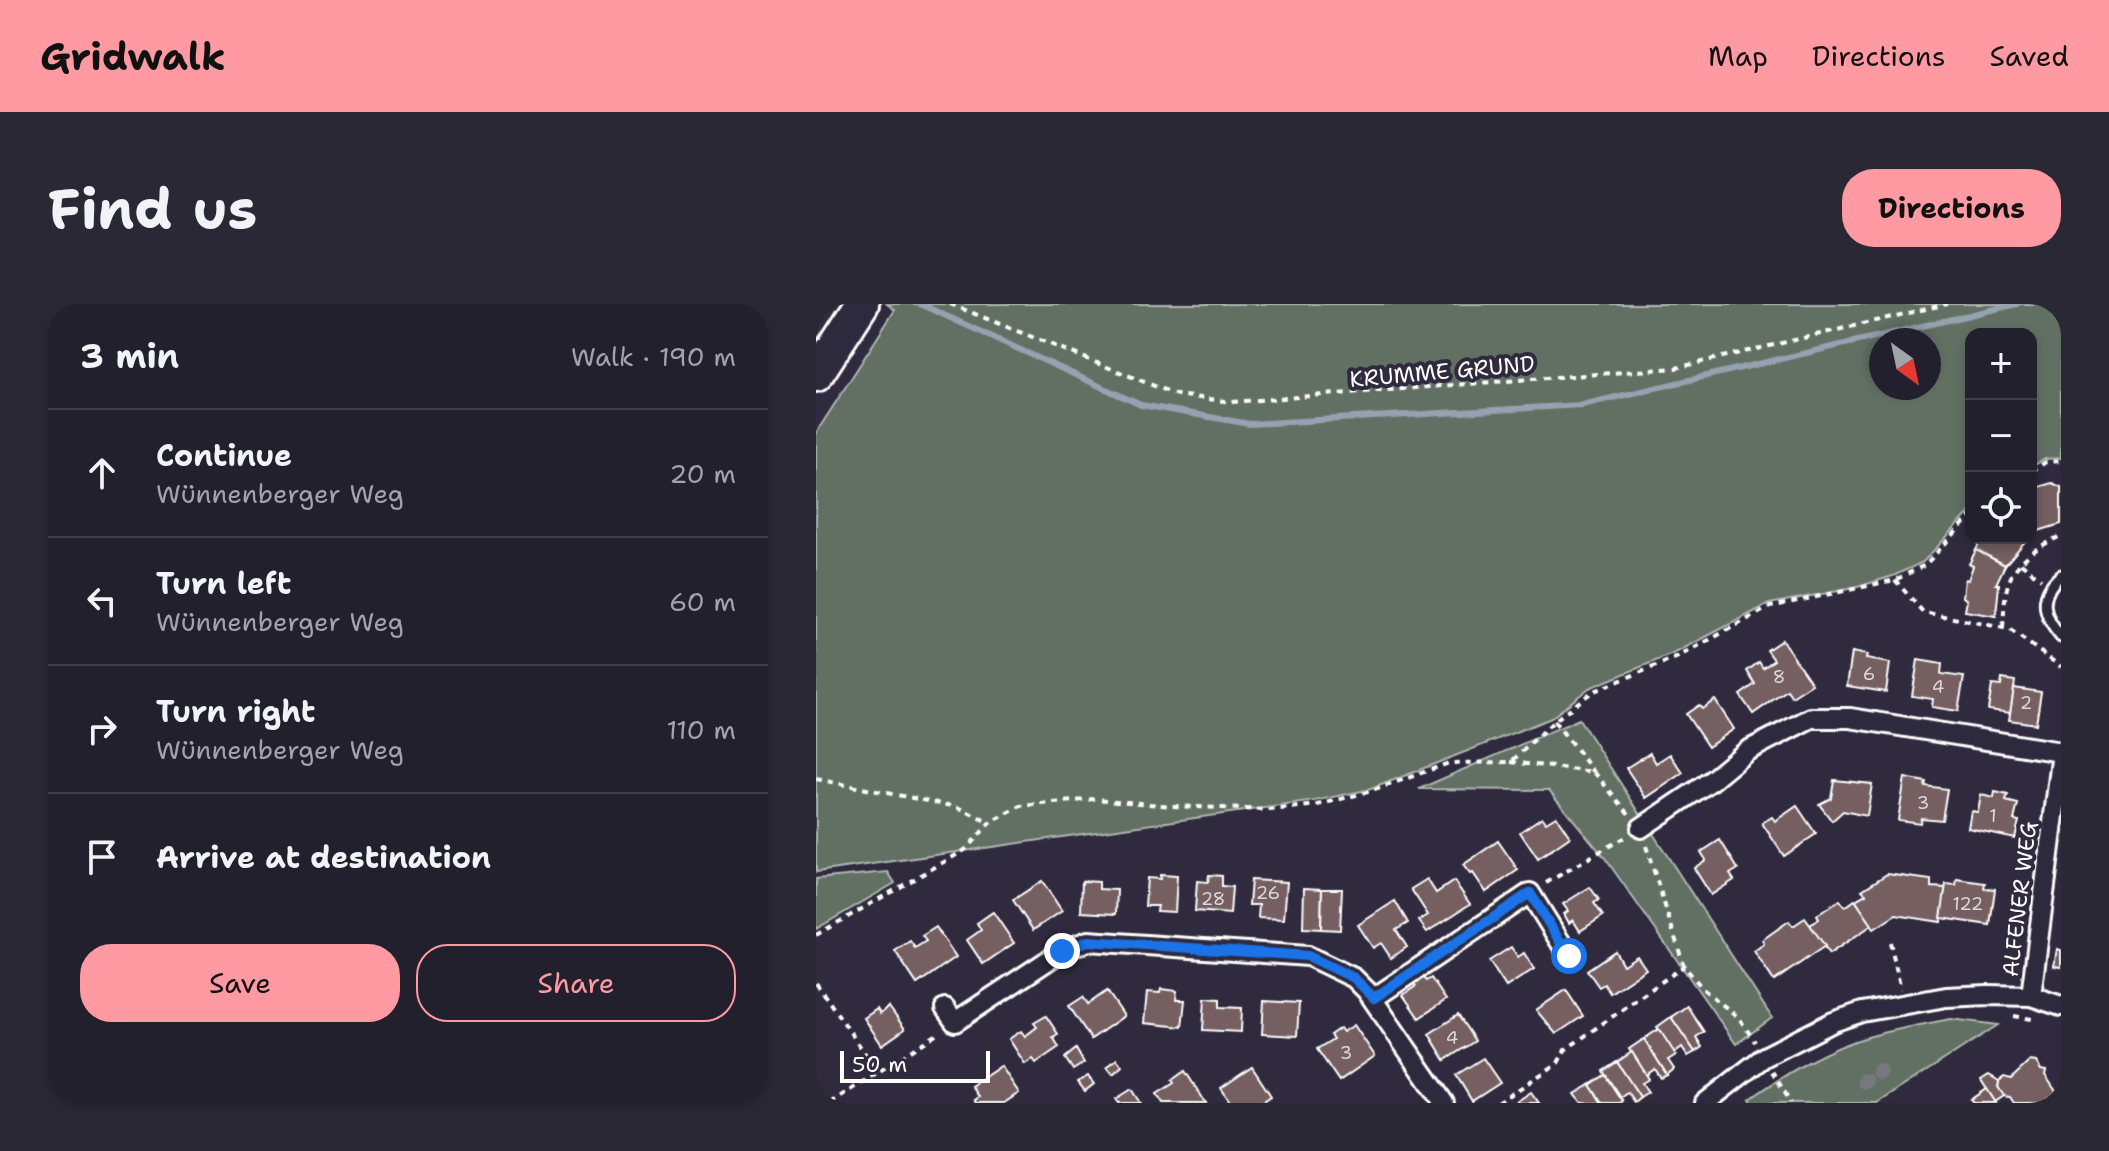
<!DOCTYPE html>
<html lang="en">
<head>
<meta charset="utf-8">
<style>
  :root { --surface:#23202e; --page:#2b2836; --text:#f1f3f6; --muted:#a3a3aa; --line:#403e4a; --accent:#ff9aa2 }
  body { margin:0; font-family:"Shantell Sans",sans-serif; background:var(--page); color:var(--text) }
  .controls { position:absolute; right:24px; top:24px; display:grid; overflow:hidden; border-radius:16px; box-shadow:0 4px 12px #0003 }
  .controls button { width:72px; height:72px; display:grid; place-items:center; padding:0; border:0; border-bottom:2px solid var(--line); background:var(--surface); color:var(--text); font:40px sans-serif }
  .compass { position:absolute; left:1053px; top:24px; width:72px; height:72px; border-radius:50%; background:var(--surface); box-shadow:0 4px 12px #0003; rotate:147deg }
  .scale { position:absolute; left:24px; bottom:20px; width:150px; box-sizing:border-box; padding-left:8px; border:4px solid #fff; border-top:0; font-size:22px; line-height:28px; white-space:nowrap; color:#fff; -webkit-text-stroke:6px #2f2a3d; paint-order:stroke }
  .stop { position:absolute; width:24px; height:24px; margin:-18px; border:6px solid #1a73e8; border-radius:50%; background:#fff }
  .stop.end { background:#1a73e8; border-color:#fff; box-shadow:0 2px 8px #0008 }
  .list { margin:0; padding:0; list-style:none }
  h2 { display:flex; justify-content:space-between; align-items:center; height:104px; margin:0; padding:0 32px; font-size:34px }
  h2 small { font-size:26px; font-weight:400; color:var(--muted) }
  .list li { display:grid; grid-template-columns:52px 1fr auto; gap:24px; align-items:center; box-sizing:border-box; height:128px; padding:0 32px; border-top:2px solid var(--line) }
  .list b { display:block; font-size:30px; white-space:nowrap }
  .list p { margin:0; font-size:26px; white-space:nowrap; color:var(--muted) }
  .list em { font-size:26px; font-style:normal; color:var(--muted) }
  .actions { display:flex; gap:16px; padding:24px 32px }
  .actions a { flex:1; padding:18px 0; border:2px solid var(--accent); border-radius:32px; text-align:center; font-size:28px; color:var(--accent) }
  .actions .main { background:var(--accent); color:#111 }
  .icon { flex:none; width:44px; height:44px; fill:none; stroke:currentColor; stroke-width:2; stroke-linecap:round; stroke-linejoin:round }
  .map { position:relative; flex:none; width:1245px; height:799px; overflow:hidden; border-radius:32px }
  header { display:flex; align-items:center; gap:48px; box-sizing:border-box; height:112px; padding:0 40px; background:var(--accent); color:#111 }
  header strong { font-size:38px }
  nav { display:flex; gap:44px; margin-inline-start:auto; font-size:28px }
  .intro { display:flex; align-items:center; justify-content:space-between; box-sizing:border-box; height:192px; padding:0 48px }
  h1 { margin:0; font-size:56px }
  .button { padding:20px 36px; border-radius:32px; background:var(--accent); color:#111; font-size:28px; font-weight:700 }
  main { display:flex; gap:48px; padding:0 48px }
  aside { flex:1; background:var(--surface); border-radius:32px; box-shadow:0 4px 12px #0003 }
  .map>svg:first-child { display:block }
  .green { fill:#626f64; stroke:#b0b7b2; stroke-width:2; fill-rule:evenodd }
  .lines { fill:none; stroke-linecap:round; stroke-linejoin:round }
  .stream { stroke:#95a2b0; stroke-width:6 }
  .building { fill:#745e61; stroke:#fff; stroke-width:2 }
  .lane-casing { stroke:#fff; stroke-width:15 }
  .street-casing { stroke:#fff; stroke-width:24 }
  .highway-casing { stroke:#fff; stroke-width:38 }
  .path { stroke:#fff; stroke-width:4; stroke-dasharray:6 6; stroke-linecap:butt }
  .lane { stroke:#2f2a3d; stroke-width:9 }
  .street { stroke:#2f2a3d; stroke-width:18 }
  .highway { stroke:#2f2a3d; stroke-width:32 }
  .tree { fill:#76787d }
  .route { stroke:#1a73e8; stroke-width:10 }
  .labels { text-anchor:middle; stroke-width:8; stroke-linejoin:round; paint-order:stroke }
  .number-label { font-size:18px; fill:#dcd7d8 }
  .street-label { font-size:22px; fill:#fff; stroke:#2f2a3d }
</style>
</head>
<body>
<header>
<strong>Gridwalk</strong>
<nav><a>Map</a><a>Directions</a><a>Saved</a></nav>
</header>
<div class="intro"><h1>Find us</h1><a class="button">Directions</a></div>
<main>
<aside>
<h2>3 min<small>Walk · 190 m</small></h2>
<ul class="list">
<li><svg class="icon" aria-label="ahead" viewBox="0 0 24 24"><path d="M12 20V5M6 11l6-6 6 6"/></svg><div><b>Continue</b><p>Wünnenberger Weg</p></div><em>20 m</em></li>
<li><svg class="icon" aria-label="left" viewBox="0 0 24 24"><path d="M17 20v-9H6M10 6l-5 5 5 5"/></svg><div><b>Turn left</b><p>Wünnenberger Weg</p></div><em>60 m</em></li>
<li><svg class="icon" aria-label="right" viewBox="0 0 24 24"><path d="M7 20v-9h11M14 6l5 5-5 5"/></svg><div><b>Turn right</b><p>Wünnenberger Weg</p></div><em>110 m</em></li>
<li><svg class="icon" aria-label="arrive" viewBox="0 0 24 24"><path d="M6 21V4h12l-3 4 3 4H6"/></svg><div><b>Arrive at destination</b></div></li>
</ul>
<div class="actions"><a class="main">Save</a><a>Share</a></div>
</aside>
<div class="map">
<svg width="1245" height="799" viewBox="0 0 1245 799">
  <rect width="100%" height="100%" fill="#2f2a3d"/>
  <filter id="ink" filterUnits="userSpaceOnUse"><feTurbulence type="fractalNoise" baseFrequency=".0125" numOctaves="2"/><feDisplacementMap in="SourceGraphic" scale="16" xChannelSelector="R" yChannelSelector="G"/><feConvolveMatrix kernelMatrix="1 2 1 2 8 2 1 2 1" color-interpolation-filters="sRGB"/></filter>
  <g filter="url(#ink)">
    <g class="green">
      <path d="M71,0H1245V154L1229,155L1215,163V30H1155V207L1107,258L1077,272L1038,284L953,300L859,349L773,384L735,414L555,485L499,497L0,568V129L79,6ZM1065,36H1113V84H1065Z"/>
      <polygon points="763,415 956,714 920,740 789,554 733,486 603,485"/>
      <polygon points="72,568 79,579 0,625 0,575"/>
      <path d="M1135,715L1182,721L1061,799H937L934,795C971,769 1011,744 1055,732C1081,725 1108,720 1135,715Z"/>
    </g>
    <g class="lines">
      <polyline class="stream" points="104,0 325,101 434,120 766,101 1201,0"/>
    </g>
    <g class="building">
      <polygon points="1236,179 1245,183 1245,220 1219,228 1215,221 1215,192 1222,183"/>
      <polygon points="1166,234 1212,234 1189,261 1160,246"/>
      <polygon points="1160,246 1189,261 1180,280 1183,280 1180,312 1149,307 1151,296 1147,293 1149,275 1152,276 1157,262 1153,260"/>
      <polygon points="966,336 996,380 976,393 971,386 937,410 924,391 939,380 931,367 943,358 947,364 958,356 951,346"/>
      <polygon points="1036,348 1051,351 1050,355 1074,359 1070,388 1031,382"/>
      <polygon points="1102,356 1126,360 1125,370 1148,373 1142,407 1116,403 1117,395 1096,392"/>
      <polygon points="1186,375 1199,377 1195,409 1172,406 1176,381 1185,382"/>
      <polygon points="1198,384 1225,388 1220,420 1193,416"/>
      <polygon points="899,396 918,425 892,443 870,410 883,401 886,405"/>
      <polygon points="834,449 840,459 854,450 867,469 830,494 810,464"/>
      <polygon points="1089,474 1110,478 1109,482 1131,485 1126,516 1105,514 1104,519 1082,516"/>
      <polygon points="1018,476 1056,480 1051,512 1027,507 1016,517 1003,500 1015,494"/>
      <polygon points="1179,488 1192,491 1190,497 1202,500 1198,516 1203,517 1199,534 1152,524 1155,507 1162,508 1165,491 1178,494"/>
      <polygon points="981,502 1000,530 968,552 946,519 956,513 959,517"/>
      <polygon points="740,512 754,533 722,555 704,528 726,513 730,518"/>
      <polygon points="904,536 922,565 914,570 918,576 895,591 878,564 890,556 885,548"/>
      <polygon points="682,537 702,566 670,588 657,569 654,570 647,561"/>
      <polygon points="1071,570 1115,576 1115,583 1130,584 1125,618 1080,611 1058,625 1039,596 1050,590 1046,586"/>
      <polygon points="344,571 361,572 359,608 341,607 342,602 329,602 331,574 344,575"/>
      <polygon points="393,571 406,572 406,582 416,583 414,610 379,607 381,577 392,578"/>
      <polygon points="611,575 620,589 638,577 654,600 611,628 603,617 612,611 595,585"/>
      <polygon points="1141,575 1169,579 1168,584 1179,585 1174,621 1125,614 1130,580 1140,581"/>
      <polygon points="435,576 471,578 468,615 442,614 443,601 433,601"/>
      <polygon points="226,577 246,607 217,626 197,596"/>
      <polygon points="266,577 283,578 283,585 301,586 300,610 265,608"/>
      <polygon points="774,583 783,596 778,599 787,612 764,627 757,616 753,619 748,610 752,607 747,600"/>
      <polygon points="488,584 506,585 505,625 487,624"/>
      <polygon points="506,585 526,585 524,626 505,625"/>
      <polygon points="1024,596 1029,603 1039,596 1056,621 1013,650 994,621 1003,615 1001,611"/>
      <polygon points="579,597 592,619 580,626 591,643 575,654 565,639 557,644 542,621"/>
      <polygon points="177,608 198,639 167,660 151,636 165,626 161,619"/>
      <polygon points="989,614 1009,642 958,677 938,647 948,640 946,636 973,617 977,622"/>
      <polygon points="120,623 140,653 101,680 79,647 94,637 99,644 110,637 106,632"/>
      <polygon points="695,643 702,653 708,649 718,665 690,683 673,657"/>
      <polygon points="1241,645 1245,646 1245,663 1238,662"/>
      <polygon points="799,647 807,661 821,652 830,665 794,689 788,680 783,683 771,666"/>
      <polygon points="606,672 610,677 615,674 630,696 603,714 587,691 600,682 597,678"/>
      <polygon points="345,685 361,687 360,696 369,696 366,723 328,719 331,688 344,689"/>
      <polygon points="750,686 767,712 740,730 720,706"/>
      <polygon points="291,687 308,712 275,735 253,702 267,693 272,700"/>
      <polygon points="389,694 404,695 404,703 426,704 425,728 387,726"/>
      <polygon points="448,697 483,699 481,732 446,730"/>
      <polygon points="871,702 888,728 880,733 886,743 879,748 855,713"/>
      <polygon points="73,703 89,725 66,741 48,714 61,705 64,710"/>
      <polygon points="642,711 659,737 629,756 613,730"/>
      <polygon points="230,712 242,730 237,733 243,743 220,759 217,755 209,760 193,735 205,727 209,732 221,723 218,719"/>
      <polygon points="855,713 879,748 872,752 866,743 858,749 841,723"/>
      <polygon points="538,721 559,752 523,777 501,745 517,735 514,731 524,724 527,728"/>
      <polygon points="843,725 860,751 852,756 858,765 851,771 828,735"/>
      <polygon points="828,735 851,771 845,774 839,765 830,771 813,745"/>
      <polygon points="260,745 268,759 257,766 249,754"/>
      <polygon points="816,748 833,775 826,779 832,788 824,793 801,758"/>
      <polygon points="667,754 684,779 656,797 640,771"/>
      <polygon points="301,755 306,762 297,770 291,763"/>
      <polygon points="1214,757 1220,758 1225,766 1230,767 1229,771 1241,789 1226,799 1198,799 1194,793 1187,792 1182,783 1183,777 1188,773 1195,775"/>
      <polygon points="801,758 824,793 818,798 811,788 804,793 787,767"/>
      <polygon points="185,762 203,789 188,799 160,799 158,796 162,793 155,782"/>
      <polygon points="436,763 455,792 445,799 415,799 405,784"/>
      <polygon points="369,767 390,799 347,799 341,790 358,779 356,776"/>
      <polygon points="789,771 806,797 803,799 786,799 774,781"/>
      <polygon points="1173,771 1183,777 1182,783 1188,792 1179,798 1165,776"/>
      <polygon points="272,772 278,780 269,787 262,778"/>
      <polygon points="774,781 786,799 766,799 759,790"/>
      <polygon points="316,785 325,799 303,799 300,795"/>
      <polygon points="1171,785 1180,799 1158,799 1155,796"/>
      <polygon points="715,788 723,799 700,799 700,798"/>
    </g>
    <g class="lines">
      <defs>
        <path id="lane" d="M1245,271C1222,291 1226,311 1245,333"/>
        <g id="street">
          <polyline points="825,524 896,476 931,447 995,414 1034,414 1245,448"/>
          <polyline points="1215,692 1245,456"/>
          <polyline points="558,694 714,589 753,652"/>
          <polyline points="129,704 139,718 246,647 272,637 492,652 538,674 551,687 628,799"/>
          <polyline points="889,799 948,753 1017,718 1046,708 1130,693 1172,691 1215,692 1245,702"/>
        </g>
        <polyline id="highway" points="0,71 46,0"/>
      </defs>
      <use href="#lane" class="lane-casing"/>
      <use href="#street" class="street-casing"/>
      <use href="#highway" class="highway-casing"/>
      <g class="path">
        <polyline points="134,0 361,91 416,98 860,64 1131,0"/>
        <polyline points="1215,167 1230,158 1245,157"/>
        <polyline points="1205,259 1225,275"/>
        <polyline points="1079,276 1107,308 1193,325 1245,363"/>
        <path d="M1187,323C1188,311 1188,297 1191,284C1197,258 1222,242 1245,232"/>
        <polyline points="738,417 778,468"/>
        <polyline points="695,458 778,468 813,510"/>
        <polyline points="0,475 142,503 174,519"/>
        <polyline points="830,542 868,662 887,685 923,714 939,738"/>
        <polyline points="730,579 809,533"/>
        <polyline points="0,631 149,546 174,519 205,502 279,495 356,502 454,506 502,501 556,487 633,459 695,458 738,417 776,388 860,354 954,303 1079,276 1109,261 1155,212"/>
        <polyline points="1074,638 1085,685"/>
        <polyline points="0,679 62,768"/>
        <polyline points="1198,712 1221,716"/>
        <polyline points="956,767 975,799"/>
        <polyline points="14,799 123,729"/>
        <polyline points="682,799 742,759 749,746 868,662"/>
      </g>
      <use href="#lane" class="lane"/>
      <use href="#street" class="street"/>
      <use href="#highway" class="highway"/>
    </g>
    <g class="tree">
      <circle cx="1064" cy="768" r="8"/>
      <circle cx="1049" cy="777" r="8"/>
    </g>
  </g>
  <g class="lines" filter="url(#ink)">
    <polyline class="route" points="246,647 272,637 492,652 538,674 558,694 714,589 753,652"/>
  </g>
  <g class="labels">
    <g class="number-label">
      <text x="1053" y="376">6</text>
      <text x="963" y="379">8</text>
      <text x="1122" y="389">4</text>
      <text x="1210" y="405">2</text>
      <text x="1107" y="505">3</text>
      <text x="1177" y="518">1</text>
      <text x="452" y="595">26</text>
      <text x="397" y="601">28</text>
      <text x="1152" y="606">122</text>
      <text x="636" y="740">4</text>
      <text x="530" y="755">3</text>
    </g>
    <g class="street-label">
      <text transform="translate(626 67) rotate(-5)" y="8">KRUMME GRUND</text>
      <text transform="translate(1203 595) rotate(-83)" y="8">ALFENER WEG</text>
    </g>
  </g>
</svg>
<div class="controls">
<button>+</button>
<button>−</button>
<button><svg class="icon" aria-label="locate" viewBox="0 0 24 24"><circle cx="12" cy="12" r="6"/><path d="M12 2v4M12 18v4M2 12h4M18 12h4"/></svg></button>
</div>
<svg class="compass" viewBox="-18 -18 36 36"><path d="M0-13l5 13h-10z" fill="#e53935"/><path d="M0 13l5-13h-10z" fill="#a3a3aa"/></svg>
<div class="scale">50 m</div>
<div class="stop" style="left:753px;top:652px"></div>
<div class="stop end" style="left:246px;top:647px"></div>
</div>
</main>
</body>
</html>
